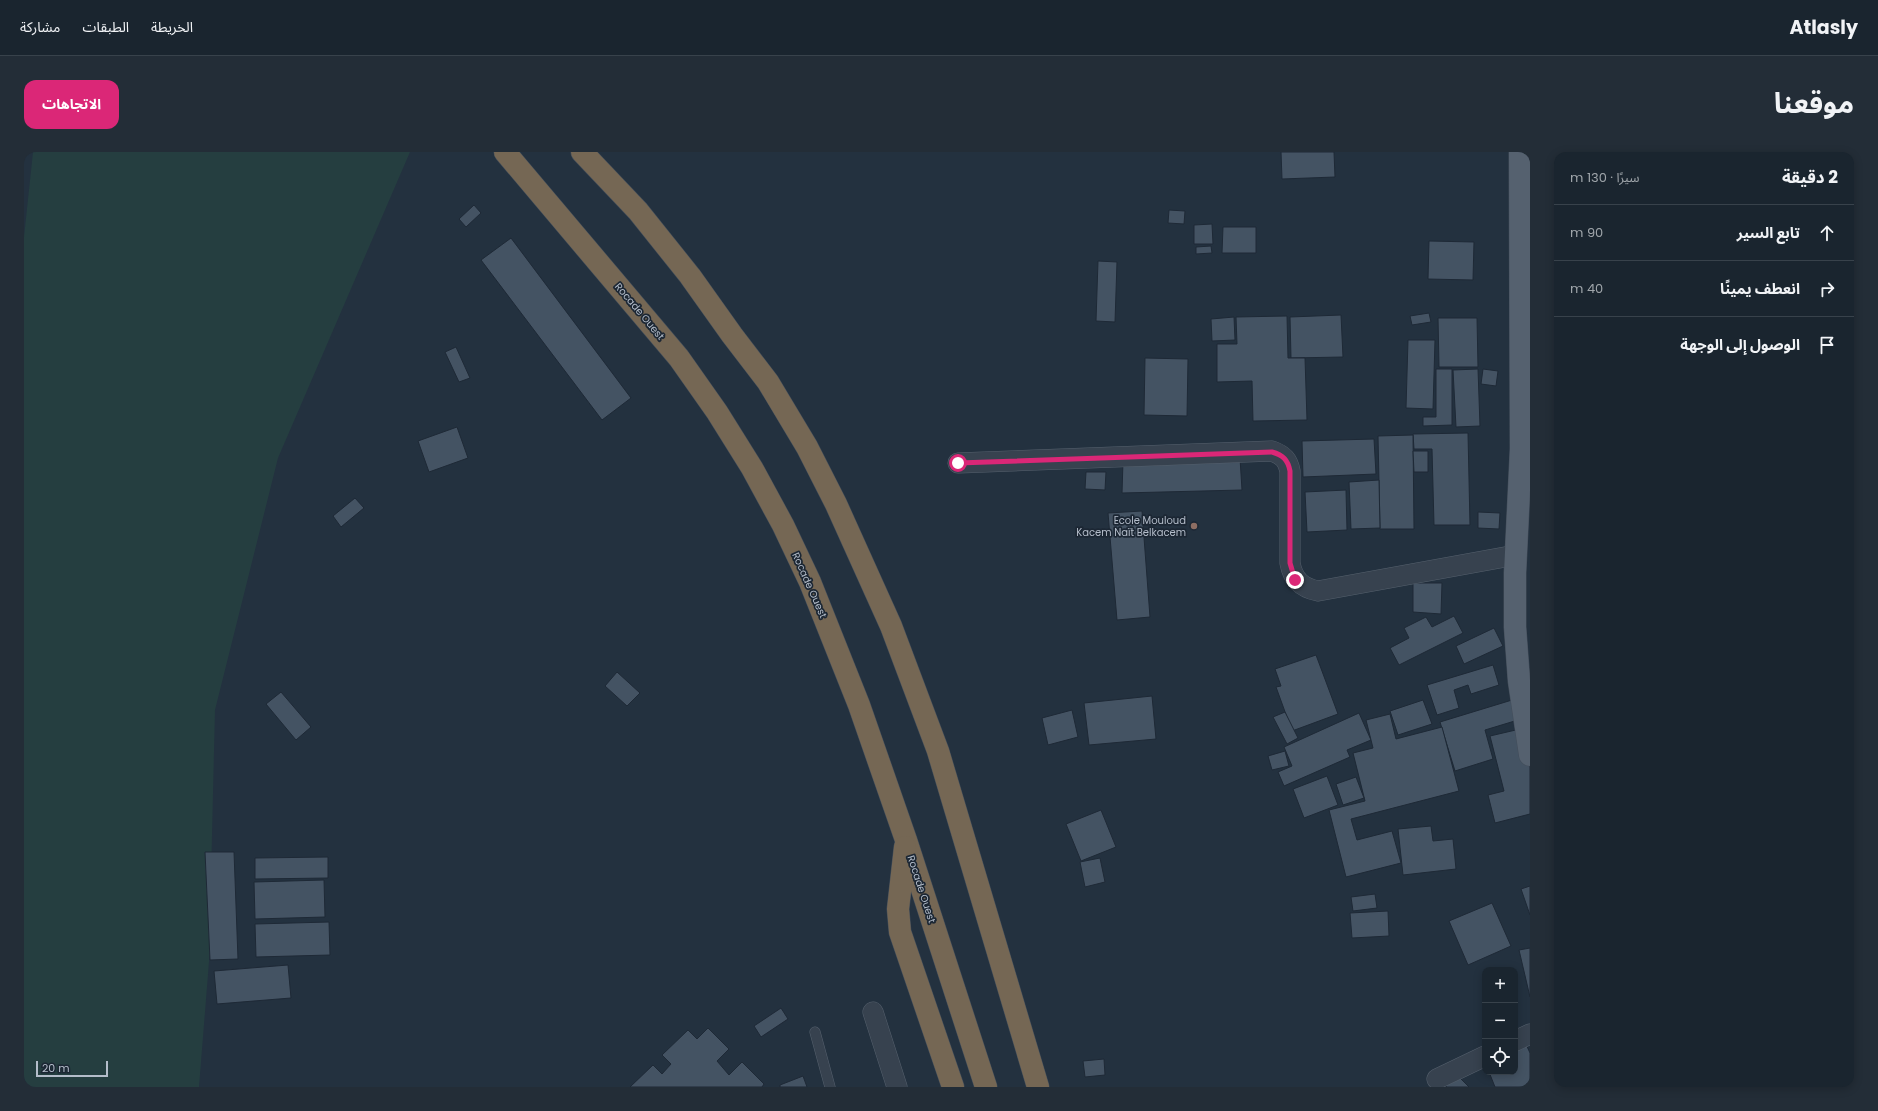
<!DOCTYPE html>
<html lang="ar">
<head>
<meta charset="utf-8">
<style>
  :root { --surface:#1a252f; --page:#232d37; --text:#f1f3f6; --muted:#9fa5aa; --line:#38424b; --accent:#db2777 }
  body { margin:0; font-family:Poppins,"Noto Sans Arabic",sans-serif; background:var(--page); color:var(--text); direction:rtl }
  .controls { position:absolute; right:12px; bottom:12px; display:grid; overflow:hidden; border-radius:8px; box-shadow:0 2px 10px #0003 }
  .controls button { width:36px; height:36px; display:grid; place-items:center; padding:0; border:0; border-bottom:1px solid var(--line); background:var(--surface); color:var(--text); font:20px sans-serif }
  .scale { position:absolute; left:12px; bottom:10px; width:72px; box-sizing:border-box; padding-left:4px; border:2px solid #b4bdca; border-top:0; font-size:11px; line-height:14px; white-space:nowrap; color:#b4bdca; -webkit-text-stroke:3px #1c2734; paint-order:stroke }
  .stop { position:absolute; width:12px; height:12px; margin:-9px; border:3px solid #db2777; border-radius:50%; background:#fff }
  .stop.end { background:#db2777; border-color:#fff; box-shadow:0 1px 4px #0008 }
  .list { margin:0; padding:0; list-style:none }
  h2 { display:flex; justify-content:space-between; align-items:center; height:52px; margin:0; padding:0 16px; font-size:17px }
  h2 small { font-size:13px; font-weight:400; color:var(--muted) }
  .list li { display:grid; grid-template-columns:26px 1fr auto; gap:12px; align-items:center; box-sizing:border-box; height:56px; padding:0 16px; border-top:1px solid var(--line) }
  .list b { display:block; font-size:15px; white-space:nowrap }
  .list em { font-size:13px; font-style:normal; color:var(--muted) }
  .icon { flex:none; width:22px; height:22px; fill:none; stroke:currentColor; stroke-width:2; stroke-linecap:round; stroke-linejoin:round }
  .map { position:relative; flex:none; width:1506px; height:935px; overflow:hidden; direction:ltr; border-radius:12px }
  header { display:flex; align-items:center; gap:24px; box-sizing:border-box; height:56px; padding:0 20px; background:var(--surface); border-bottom:1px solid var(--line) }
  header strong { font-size:19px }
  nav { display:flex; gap:22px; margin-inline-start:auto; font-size:14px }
  .intro { display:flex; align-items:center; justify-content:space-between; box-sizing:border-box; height:96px; padding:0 24px }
  h1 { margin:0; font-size:28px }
  .button { padding:10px 18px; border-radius:12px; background:var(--accent); color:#fff; font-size:14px; font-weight:700 }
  main { display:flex; gap:24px; padding:0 24px }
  aside { flex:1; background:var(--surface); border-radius:12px; box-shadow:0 2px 10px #0003 }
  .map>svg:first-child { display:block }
  .green { fill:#253e40 }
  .building { fill:#445363; stroke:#1e2936 }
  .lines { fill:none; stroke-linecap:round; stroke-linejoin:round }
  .lane-casing { stroke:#55606d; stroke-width:11 }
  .street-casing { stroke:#55606d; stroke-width:21 }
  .primary-casing { stroke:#444e5b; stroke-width:23 }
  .highway-casing { stroke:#424d5a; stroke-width:23 }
  .lane { stroke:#37424f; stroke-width:10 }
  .street { stroke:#37424f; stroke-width:20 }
  .primary { stroke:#55616f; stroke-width:22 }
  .highway { stroke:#756754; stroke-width:22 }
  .route { stroke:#db2777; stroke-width:5 }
  .education-dot { fill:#8d6e63; stroke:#1c2734; stroke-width:1.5 }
  .labels { text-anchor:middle; stroke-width:3.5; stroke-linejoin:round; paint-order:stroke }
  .street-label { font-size:10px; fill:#b4bdca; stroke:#1c2734 }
  .poi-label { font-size:10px; fill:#b4bdca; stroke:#1c2734; text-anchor:end }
</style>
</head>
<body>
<header>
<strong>Atlasly</strong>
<nav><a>الخريطة</a><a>الطبقات</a><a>مشاركة</a></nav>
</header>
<div class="intro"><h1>موقعنا</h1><a class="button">الاتجاهات</a></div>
<main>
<aside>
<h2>2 دقيقة<small>سيرًا · 130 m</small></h2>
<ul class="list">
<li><svg class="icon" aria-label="ahead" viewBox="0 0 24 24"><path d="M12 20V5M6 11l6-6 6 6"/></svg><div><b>تابع السير</b></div><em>90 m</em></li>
<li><svg class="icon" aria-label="right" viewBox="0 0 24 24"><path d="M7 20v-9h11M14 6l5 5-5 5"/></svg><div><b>انعطف يمينًا</b></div><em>40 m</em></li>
<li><svg class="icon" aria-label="arrive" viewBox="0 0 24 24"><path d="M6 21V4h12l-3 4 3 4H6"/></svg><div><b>الوصول إلى الوجهة</b></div></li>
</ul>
</aside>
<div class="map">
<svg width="1506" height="935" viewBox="0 0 1506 935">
  <rect width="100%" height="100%" fill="#23313f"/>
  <polygon class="green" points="9,0 386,0 254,306 191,558 185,810 175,935 0,935 0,85"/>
  <g class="building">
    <polygon points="1257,0 1310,0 1311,25 1258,27"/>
    <polygon points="450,53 457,61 442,75 435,67"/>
    <polygon points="1145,58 1161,59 1160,72 1144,71"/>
    <polygon points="1188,72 1189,92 1170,92 1170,73"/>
    <polygon points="1199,75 1232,75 1232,101 1198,101"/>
    <polygon points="487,86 607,246 578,268 457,108"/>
    <polygon points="1405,89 1450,90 1449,128 1404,127"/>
    <polygon points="1187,94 1188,101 1172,102 1172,95"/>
    <polygon points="1074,109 1093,110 1091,170 1072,169"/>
    <polygon points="1405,161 1407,170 1388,173 1386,164"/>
    <polygon points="1317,163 1319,205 1267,206 1266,165"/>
    <polygon points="1263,164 1264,206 1281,206 1283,268 1229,269 1228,229 1193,230 1193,192 1213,192 1212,165"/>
    <polygon points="1210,165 1211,188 1188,189 1187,167"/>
    <polygon points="1414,166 1453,166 1454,215 1415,215"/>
    <polygon points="1384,188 1411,188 1409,257 1382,256"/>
    <polygon points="432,195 446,226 435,230 421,200"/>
    <polygon points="1121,206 1164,207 1163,264 1120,263"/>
    <polygon points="1412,217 1428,217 1428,273 1399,274 1399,265 1412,265"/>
    <polygon points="1454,217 1456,274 1432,275 1429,218"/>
    <polygon points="1459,217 1474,219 1472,234 1457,232"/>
    <polygon points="433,275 444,306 405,320 394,289"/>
    <polygon points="1444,281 1446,373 1410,373 1408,297 1390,297 1389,282"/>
    <polygon points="1389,283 1390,377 1356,377 1354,284"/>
    <polygon points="1350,287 1352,322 1279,325 1278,289"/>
    <polygon points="1389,299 1404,299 1404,320 1390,320"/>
    <polygon points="1216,306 1218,338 1098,341 1099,309"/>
    <polygon points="1062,320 1082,320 1081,338 1061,337"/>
    <polygon points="1355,328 1356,376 1327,377 1325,330"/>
    <polygon points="1322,338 1323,378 1283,380 1281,340"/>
    <polygon points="331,346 340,356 317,375 309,364"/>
    <polygon points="1118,359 1126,465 1093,468 1084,361"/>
    <polygon points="1454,360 1476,361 1475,377 1454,376"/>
    <polygon points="1389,431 1418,431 1417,462 1389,460"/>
    <polygon points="1430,464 1439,481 1375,513 1366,496 1385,486 1380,476 1402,465 1408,475"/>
    <polygon points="1470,476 1479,494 1440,512 1432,494"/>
    <polygon points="1292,503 1314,562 1268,579 1252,535 1257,534 1251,517"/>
    <polygon points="1469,513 1475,533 1447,542 1444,533 1430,538 1435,556 1413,563 1403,533"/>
    <polygon points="593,520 616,541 603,554 581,534"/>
    <polygon points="257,540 287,575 272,588 242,552"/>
    <polygon points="1128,544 1132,587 1065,593 1060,551"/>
    <polygon points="1399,548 1408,572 1374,583 1366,559"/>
    <polygon points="1488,548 1494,568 1461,578 1469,607 1431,619 1416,570"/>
    <polygon points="1048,558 1054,585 1024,593 1018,566"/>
    <polygon points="1261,560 1274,586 1263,592 1249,565"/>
    <polygon points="1335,561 1347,588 1323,598 1326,605 1260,634 1254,620 1268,614 1260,595"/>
    <polygon points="1366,562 1372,587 1418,575 1435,639 1327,667 1333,688 1368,679 1377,711 1322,725 1305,658 1341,649 1329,601 1349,596 1342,568"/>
    <polygon points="1496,577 1506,615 1506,662 1471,671 1464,643 1480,639 1466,584"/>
    <polygon points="1261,599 1265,614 1248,618 1244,604"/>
    <polygon points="1303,624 1314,653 1280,666 1269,637"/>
    <polygon points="1332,625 1340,646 1319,653 1312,632"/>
    <polygon points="1077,658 1092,695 1057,709 1042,672"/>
    <polygon points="1407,674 1409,689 1429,687 1432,717 1379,723 1374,677"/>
    <polygon points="181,700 210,700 214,807 186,808"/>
    <polygon points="304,705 304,726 231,727 231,706"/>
    <polygon points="1076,706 1081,730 1061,735 1056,710"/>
    <polygon points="300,728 301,765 231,767 230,730"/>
    <polygon points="1506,734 1506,763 1497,737"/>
    <polygon points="1351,742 1353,756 1329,759 1327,745"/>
    <polygon points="1468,751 1487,794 1444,813 1425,769"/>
    <polygon points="1364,759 1365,784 1328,786 1326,761"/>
    <polygon points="305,770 306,803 232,805 231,772"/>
    <polygon points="1506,796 1506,845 1495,798"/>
    <polygon points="264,813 267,846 193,852 190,819"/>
    <polygon points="757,856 764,867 737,885 730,874"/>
    <polygon points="684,876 705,897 693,909 705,923 718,910 740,932 738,935 606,935 629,913 638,922 647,912 638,903 664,878 673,887"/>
    <polygon points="1501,890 1506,901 1506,930 1502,932 1503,935 1471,935 1465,920 1491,920 1491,894"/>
    <polygon points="1080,907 1081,923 1061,925 1059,909"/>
    <polygon points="1433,923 1445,935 1423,935 1422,934"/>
    <polygon points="779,924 783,935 756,935 756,933"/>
  </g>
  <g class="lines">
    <defs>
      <polyline id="lane" points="791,880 806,935"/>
      <g id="street">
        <path d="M934,311L1248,299C1259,303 1264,308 1266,319V411C1269,428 1278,436 1294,439L1492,403"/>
        <polyline points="849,860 873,935"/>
        <polyline points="1491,889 1506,882"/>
        <polyline points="1413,927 1461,904"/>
      </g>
      <polyline id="primary" points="1496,0 1497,297 1491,421 1491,475 1495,529 1506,603"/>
      <g id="highway">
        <polyline points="481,0 655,206 693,260 728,316 759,373 786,430 835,553 882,688 962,935"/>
        <polyline points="558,0 614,59 666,124 708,183 744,230 783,295 812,352 867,474 914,599 1014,935"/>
        <polyline points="881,695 874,757 876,780 929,935"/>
      </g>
    </defs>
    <use href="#lane" class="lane-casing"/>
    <use href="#street" class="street-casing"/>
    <use href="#primary" class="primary-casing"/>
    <use href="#highway" class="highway-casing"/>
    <use href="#lane" class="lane"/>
    <use href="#street" class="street"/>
    <use href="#primary" class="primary"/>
    <use href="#highway" class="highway"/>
  </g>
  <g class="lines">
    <path class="route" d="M934,311L1248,300C1259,303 1264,308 1266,319V411L1271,428"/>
  </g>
  <circle class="education-dot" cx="1170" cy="374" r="4"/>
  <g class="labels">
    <g class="street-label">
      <text transform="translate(616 159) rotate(50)" y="4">Rocade Ouest</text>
      <text transform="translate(786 433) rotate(66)" y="4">Rocade Ouest</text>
      <text transform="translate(898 737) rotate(72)" y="4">Rocade Ouest</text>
    </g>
    <g class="poi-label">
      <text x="1162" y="372">Ecole Mouloud<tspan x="1162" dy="12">Kacem Naït Belkacem</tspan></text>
    </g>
  </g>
</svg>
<div class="controls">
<button>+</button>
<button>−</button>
<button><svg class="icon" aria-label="locate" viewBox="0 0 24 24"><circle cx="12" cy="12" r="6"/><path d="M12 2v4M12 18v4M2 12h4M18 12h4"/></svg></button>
</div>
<div class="scale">20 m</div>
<div class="stop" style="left:934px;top:311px"></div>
<div class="stop end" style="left:1271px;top:428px"></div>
</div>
</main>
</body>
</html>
